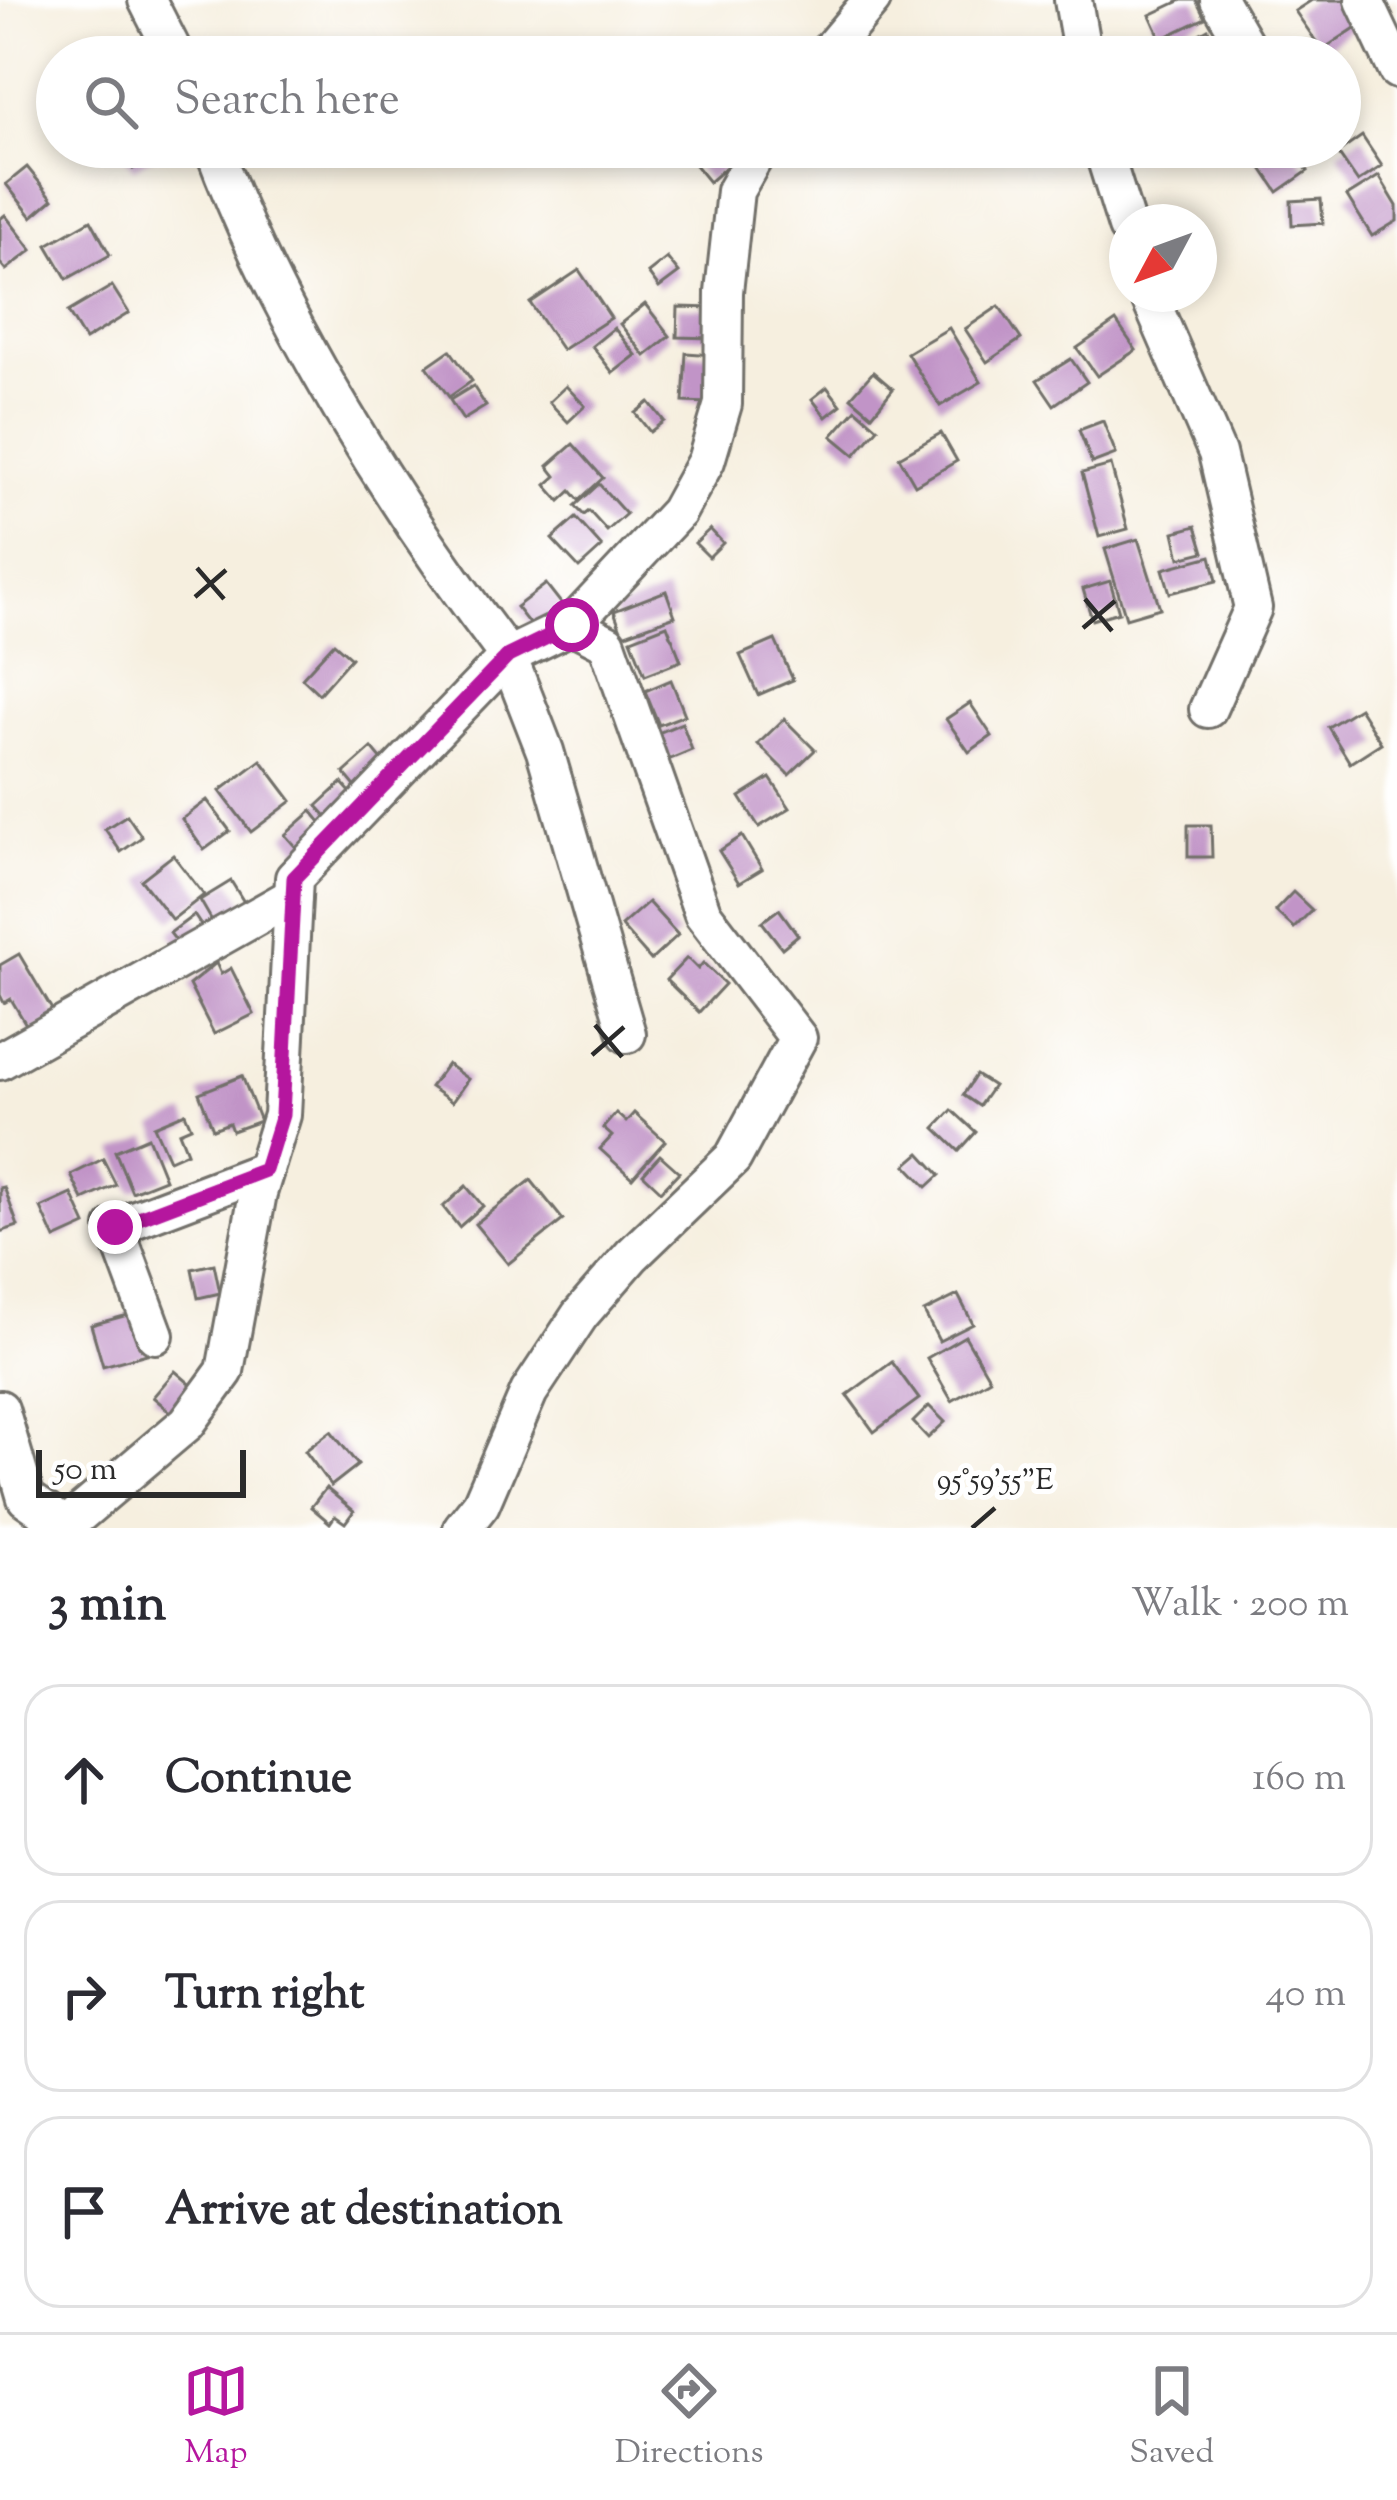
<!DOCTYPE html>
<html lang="en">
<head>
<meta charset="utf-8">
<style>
  :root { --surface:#fff; --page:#f7f7f7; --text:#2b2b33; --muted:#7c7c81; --line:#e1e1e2; --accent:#b5179e }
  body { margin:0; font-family:"Sorts Mill Goudy",serif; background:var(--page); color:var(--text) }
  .compass { position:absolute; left:1109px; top:204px; width:108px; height:108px; border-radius:50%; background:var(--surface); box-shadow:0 6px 18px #0003; rotate:229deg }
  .scale { position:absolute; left:36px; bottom:30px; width:210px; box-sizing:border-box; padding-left:12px; border:6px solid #2b2b2b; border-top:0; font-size:33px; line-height:42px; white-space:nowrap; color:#2b2b2b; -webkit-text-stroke:9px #fff; paint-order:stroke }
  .stop { position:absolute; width:36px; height:36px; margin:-27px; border:9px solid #b5179e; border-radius:50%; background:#fff }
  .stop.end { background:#b5179e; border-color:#fff; box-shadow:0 3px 12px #0008 }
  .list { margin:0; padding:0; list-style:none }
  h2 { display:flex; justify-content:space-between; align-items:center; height:156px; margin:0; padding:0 48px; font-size:51px }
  h2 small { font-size:39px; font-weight:400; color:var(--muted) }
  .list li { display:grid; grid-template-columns:78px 1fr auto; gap:36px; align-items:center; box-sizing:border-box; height:192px; margin:0 24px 24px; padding:0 24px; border:3px solid var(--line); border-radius:36px }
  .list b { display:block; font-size:45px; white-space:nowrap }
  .list em { font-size:39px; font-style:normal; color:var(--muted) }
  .icon { flex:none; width:66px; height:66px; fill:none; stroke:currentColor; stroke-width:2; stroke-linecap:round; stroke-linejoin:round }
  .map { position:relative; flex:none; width:1397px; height:1528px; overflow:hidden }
  .search { position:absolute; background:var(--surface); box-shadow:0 6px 18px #0003; left:36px; right:36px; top:36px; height:132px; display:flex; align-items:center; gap:30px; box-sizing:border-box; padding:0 42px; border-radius:66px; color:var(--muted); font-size:45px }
  .sheet { height:804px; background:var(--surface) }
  nav { display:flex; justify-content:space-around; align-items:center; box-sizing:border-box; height:168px; border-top:3px solid var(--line); background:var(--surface); font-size:33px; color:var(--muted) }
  nav a { display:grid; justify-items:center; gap:6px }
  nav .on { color:var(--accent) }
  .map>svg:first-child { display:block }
  .building { fill:#c194c7 }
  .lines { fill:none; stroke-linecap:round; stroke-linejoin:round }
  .minor-casing { stroke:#72706a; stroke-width:42 }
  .minor { stroke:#fff; stroke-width:36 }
  .route { stroke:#b5179e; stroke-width:15 }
  .ticks { fill:none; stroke:#2b2b2b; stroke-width:4.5 }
  .ticks-label { font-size:30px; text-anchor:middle; fill:#2b2b2b; stroke:#fff; stroke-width:10; stroke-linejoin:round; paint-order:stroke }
</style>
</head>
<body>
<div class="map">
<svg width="1397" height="1528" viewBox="0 0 1397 1528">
  <rect width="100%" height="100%" fill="#fff"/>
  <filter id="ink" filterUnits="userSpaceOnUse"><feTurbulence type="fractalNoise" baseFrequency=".00833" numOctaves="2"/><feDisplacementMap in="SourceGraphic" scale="24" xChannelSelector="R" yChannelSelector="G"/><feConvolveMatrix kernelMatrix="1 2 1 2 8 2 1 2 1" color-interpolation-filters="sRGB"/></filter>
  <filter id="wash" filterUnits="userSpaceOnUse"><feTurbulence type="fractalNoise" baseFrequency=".004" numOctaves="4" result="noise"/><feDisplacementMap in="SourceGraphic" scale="48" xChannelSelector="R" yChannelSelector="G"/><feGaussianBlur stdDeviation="2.7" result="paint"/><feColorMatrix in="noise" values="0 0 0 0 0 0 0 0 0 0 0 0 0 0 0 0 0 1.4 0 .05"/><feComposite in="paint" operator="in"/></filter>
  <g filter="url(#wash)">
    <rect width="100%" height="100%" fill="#f6efdf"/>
    <g id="blocks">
      <g class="building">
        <polygon points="1182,0 1196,0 1205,18 1161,39 1150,15"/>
        <polygon points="1312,0 1344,0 1361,24 1322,50 1295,11"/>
        <polygon points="1208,29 1219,48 1203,57 1192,38"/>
        <polygon points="1362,136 1382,166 1358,182 1338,153"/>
        <polygon points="119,147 152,147 157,154 133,169"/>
        <polygon points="704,147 735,147 741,154 709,182 690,159"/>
        <polygon points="1277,147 1291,147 1308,171 1278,192 1257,161"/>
        <polygon points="27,167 53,199 32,217 6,184"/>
        <polygon points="1379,176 1397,206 1397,221 1372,236 1347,196"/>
        <polygon points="1321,199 1323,223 1292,225 1291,201"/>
        <polygon points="5,215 32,250 6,270 0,263 0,219"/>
        <polygon points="91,220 110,255 67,279 47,245"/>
        <polygon points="667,258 679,273 659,288 648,273"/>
        <polygon points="579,270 611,318 562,350 530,303"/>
        <polygon points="112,286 129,313 85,340 68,312"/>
        <polygon points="645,304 670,336 645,356 620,324"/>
        <polygon points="999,306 1021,339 987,362 965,329"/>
        <polygon points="678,307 713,308 712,338 677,337"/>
        <polygon points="1116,321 1136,350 1097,376 1077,348"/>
        <polygon points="614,328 636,355 613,373 592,346"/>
        <polygon points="949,328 981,382 940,406 907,353"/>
        <polygon points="450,350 472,381 449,397 427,366"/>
        <polygon points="686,353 714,355 711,403 683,402"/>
        <polygon points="1071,359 1087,382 1054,405 1037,380"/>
        <polygon points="873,372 893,389 872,415 851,397"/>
        <polygon points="473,386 486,406 463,420 450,400"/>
        <polygon points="566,386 585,406 568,422 549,402"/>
        <polygon points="827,387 841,405 826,417 812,399"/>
        <polygon points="649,402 664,421 650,432 635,413"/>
        <polygon points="856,409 878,428 855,455 832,436"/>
        <polygon points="1103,421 1116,454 1092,463 1079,430"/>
        <polygon points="941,433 957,461 915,485 899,457"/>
        <polygon points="573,444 603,478 579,500 571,491 560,501 546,485 556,476 548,466"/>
        <polygon points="1111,465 1128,529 1099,537 1082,473"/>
        <polygon points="599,484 626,514 607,531 589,511 584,515 575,506"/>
        <polygon points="576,518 602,547 579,568 552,539"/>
        <polygon points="1196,526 1204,552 1180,558 1174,532"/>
        <polygon points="710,529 723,543 709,557 695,543"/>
        <polygon points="1138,539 1160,608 1126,618 1105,549"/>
        <polygon points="1211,556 1217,581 1170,593 1163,569"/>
        <polygon points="1110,581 1119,612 1092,620 1083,589"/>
        <polygon points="546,584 564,607 534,630 516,607"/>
        <polygon points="666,591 675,616 623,635 614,611"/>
        <polygon points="667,625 681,661 645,675 631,639"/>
        <polygon points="775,640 793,680 758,695 740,655"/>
        <polygon points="334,643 351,658 319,694 302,678"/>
        <polygon points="671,680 685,715 659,725 645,691"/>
        <polygon points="970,703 992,736 969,752 946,719"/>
        <polygon points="1359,708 1381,743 1350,763 1328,727"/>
        <polygon points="784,719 815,750 789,775 758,744"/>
        <polygon points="682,723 692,750 668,760 658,733"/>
        <polygon points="372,748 386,765 358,790 344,773"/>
        <polygon points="261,760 292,801 251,832 220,791"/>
        <polygon points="770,778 790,808 759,827 740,797"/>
        <polygon points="342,783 359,802 334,825 317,806"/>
        <polygon points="207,800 230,831 204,850 182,819"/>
        <polygon points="312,811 326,828 299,851 285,835"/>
        <polygon points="127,815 142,837 121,852 105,829"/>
        <polygon points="1188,825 1211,825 1212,857 1188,857"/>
        <polygon points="742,836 762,869 739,883 719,851"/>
        <polygon points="173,855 204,895 172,920 141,880"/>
        <polygon points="231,881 247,907 215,926 200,900"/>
        <polygon points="1293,892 1312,910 1294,928 1275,911"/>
        <polygon points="648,902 678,935 651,960 621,926"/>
        <polygon points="779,909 798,935 782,948 762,922"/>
        <polygon points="194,915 206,933 183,950 170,933"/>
        <polygon points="19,954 57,1018 31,1033 11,999 4,1003 0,995 0,965"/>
        <polygon points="687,958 698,969 703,963 725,984 699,1012 666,980"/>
        <polygon points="216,963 221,974 231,968 254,1014 214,1034 189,985"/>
        <polygon points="447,1064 468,1079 452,1102 430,1087"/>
        <polygon points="976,1075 993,1086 979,1106 963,1095"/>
        <polygon points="242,1076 260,1121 232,1131 229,1123 213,1129 199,1093"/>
        <polygon points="952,1110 976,1132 959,1151 935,1128"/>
        <polygon points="185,1113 191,1127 179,1132 187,1152 169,1160 154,1126"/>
        <polygon points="616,1113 626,1122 634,1113 665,1141 632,1178 600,1149 612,1136 603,1128"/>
        <polygon points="148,1137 165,1179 132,1192 115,1151"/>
        <polygon points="920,1153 940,1175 927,1187 906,1165"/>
        <polygon points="660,1155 679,1172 661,1191 643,1174"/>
        <polygon points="103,1159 116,1185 83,1200 71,1175"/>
        <polygon points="531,1180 563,1220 508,1264 475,1224"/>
        <polygon points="466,1186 483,1206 459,1227 443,1207"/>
        <polygon points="4,1187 18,1226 0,1232 0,1188"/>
        <polygon points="72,1194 86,1225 55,1239 41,1208"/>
        <polygon points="214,1264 220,1293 198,1298 192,1269"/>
        <polygon points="958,1295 973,1324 939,1341 924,1312"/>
        <polygon points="135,1313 147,1354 103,1366 91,1325"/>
        <polygon points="965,1336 990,1379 952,1401 927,1358"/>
        <polygon points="892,1362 919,1399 874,1432 847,1395"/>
        <polygon points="175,1371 196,1389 174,1415 153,1397"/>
        <polygon points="929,1406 945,1422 928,1438 913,1422"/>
        <polygon points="331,1431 358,1465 331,1486 305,1451"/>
        <polygon points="326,1488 354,1511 345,1523 335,1516 330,1523 311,1507"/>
      </g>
    </g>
  </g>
  <g filter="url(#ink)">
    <use href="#blocks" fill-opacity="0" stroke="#72706a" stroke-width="3"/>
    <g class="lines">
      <defs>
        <g id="minor">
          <polyline points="147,0 176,57"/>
          <polyline points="1073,0 1083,57"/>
          <polyline points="1219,0 1252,57"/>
          <polyline points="1364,0 1397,70"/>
          <polyline points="824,57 872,0"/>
          <polyline points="1102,147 1127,227"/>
          <polyline points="1148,294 1217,453 1253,608 1208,709"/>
          <polyline points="627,1034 545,751 508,656 572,625 678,512 706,461 723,404 724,292 735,191 760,147"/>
          <polyline points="0,1061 293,896"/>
          <polyline points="155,1335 115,1227 265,1170"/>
          <polyline points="0,1409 26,1498 66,1526"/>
          <path d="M63,1528L187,1423L225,1371L258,1193L282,1115L294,878L508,656C396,509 277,320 213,147"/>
          <polyline points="462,1528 481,1504 529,1392 580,1315 632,1255 733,1158 798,1038 703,914 607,643 572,625"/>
        </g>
      </defs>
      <use href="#minor" class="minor-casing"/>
      <use href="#minor" class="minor"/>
    </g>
  </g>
  <g class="lines" filter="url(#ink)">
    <polyline class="route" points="115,1227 265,1170 282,1115 294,878 508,656 572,625"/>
  </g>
  <path class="ticks" d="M197,568L224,599M195,597L226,570M1085,599L1112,631M1083,628L1115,601M595,1025L622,1057M592,1055L624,1027M972,1528L995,1508"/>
  <g class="ticks-label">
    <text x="995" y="1489">95°59'55"E</text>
  </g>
</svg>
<svg class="compass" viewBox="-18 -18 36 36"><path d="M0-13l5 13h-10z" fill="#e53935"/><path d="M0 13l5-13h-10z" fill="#7c7c81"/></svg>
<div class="scale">50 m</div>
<div class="stop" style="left:572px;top:625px"></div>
<div class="stop end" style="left:115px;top:1227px"></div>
<div class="search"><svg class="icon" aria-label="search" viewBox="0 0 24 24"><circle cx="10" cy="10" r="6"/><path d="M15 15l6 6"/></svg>Search here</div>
</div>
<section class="sheet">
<h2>3 min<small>Walk · 200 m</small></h2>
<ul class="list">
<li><svg class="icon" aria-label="ahead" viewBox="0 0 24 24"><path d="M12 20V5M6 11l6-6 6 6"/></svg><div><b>Continue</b></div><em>160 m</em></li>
<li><svg class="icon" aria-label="right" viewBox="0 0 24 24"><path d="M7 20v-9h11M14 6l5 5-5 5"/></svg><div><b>Turn right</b></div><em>40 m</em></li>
<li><svg class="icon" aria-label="arrive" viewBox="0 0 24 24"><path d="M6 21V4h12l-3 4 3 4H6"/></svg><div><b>Arrive at destination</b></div></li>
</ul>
</section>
<nav>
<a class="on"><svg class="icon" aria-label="map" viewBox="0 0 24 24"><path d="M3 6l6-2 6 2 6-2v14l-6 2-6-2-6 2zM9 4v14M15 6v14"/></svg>Map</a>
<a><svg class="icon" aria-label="directions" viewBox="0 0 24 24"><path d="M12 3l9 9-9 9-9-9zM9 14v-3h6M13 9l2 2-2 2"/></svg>Directions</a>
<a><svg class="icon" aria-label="saved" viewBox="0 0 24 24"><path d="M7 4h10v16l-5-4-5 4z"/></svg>Saved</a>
</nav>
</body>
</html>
